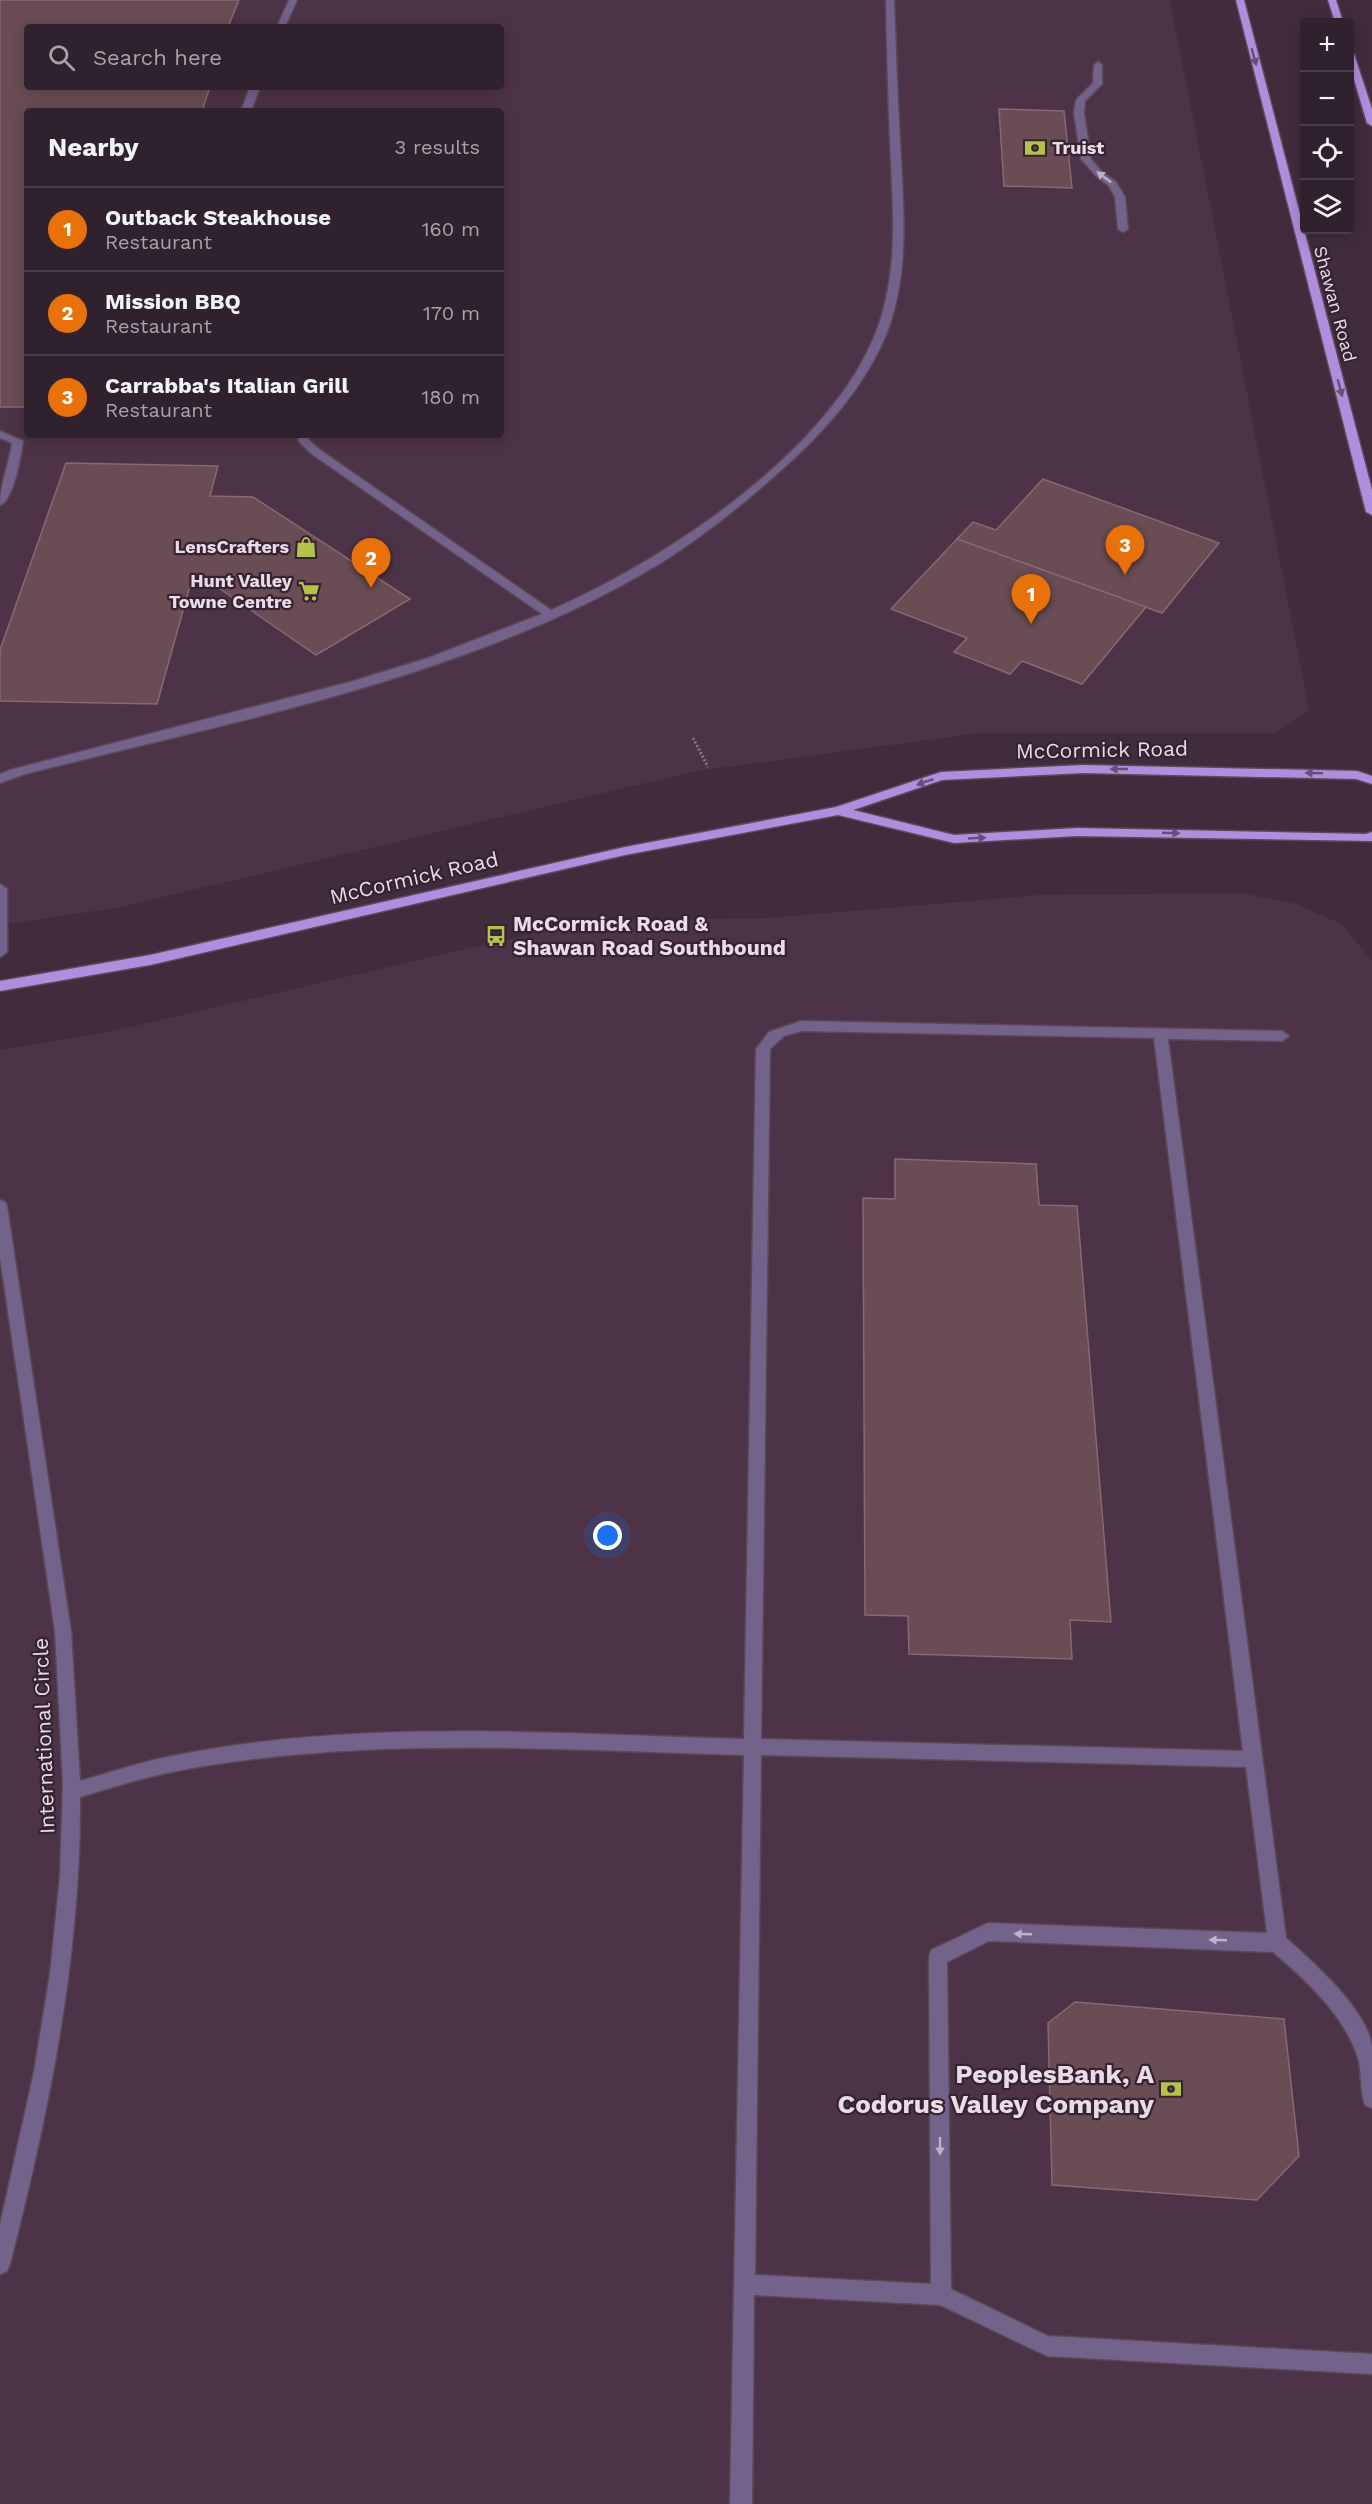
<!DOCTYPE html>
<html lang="en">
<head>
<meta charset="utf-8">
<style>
  :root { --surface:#30212e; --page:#3c2e3a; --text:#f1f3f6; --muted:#a8a3aa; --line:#4b3e4a; --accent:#bca0f2 }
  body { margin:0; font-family:"Work Sans",sans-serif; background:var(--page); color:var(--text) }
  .controls { position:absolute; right:18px; top:18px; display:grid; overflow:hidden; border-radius:6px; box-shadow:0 3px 15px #0003 }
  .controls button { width:54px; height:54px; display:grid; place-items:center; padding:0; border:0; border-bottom:2px solid var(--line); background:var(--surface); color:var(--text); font:30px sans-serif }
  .you { position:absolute; left:608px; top:1536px; width:21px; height:21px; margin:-15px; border:4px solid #fff; border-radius:50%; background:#1a73e8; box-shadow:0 0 0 9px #1a73e833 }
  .badge { display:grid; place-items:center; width:39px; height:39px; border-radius:50%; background:var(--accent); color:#fff; font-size:20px; font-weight:700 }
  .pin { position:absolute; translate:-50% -50px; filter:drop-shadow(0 2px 3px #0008) }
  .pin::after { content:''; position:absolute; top:32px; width:21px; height:18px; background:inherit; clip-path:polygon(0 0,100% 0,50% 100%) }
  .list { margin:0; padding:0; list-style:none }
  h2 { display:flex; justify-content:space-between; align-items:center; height:78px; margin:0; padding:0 24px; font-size:26px }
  h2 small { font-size:20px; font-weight:400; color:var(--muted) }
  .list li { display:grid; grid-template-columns:39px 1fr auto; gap:18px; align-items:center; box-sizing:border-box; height:84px; padding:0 24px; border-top:2px solid var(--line) }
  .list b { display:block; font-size:22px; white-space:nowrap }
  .list p { margin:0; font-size:20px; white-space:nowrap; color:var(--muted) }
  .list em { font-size:20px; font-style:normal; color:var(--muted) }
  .icon { flex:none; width:33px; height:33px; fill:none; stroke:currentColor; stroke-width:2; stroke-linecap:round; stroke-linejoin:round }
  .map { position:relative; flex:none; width:1372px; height:2504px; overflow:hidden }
  .search { position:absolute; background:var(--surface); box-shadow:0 3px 15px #0003; left:24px; top:24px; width:480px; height:66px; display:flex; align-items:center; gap:15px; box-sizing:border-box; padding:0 21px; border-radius:6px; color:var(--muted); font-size:22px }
  .panel { position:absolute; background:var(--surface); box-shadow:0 3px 15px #0003; left:24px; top:108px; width:480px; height:330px; border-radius:6px }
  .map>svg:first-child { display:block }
  .built { fill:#4d3348; fill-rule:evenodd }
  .building { fill:#694c54; stroke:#876971; stroke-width:1.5 }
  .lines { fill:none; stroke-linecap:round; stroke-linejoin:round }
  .minor-casing { stroke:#5b4858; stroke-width:3 }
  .major-casing { stroke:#5b4858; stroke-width:3 }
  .path { stroke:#887785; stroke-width:3; stroke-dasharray:2 2; stroke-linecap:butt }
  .minor { fill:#736289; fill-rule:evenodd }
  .major { fill:#b18dde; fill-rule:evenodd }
  .oneway { fill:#674d77 }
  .oneway2 { fill:#c0b1c6 }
  .labels { text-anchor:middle; stroke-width:4.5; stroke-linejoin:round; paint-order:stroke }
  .far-poi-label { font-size:18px; font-weight:bold; fill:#e9dce7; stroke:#352232; text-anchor:end }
  .far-street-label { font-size:18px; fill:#e9dce7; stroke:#352232 }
  .street-label { font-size:21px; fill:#e9dce7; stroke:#352232 }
  .poi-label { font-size:21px; font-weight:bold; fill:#e9dce7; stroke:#352232; text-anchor:start }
  .near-poi-label { font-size:26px; font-weight:bold; fill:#e9dce7; stroke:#352232; text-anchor:end }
</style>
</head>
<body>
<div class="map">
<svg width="1372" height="2504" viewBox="0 0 1372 2504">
  <rect width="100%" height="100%" fill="#402c3d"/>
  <g class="built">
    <path d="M0,0H1170L1309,709L1276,733H980L697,771L116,908L0,925ZM27,27H501V87H27ZM27,111H501V435H27Z"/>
    <polygon points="1241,893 1297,904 1341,924 1372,961 1372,2504 0,2504 0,1050 104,1033 535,933 629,921 769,918 1038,895"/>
  </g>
  <g class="building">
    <polygon points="0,0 239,0 228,27 27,27 27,87 210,87 202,111 27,111 27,407 0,407"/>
    <polygon points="999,109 1064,111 1072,188 1004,186"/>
    <polygon points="66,463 218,466 210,496 253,497 410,599 316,655 210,582 191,582 157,704 0,701 0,650"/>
    <polygon points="1043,479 1219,543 1162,613 957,539 973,522 996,530"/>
    <polygon points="957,539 1146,607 1082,684 1022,661 1010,674 954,652 967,638 891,609"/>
    <polygon points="895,1159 1036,1164 1039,1205 1077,1206 1111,1622 1070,1620 1072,1659 909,1654 908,1616 865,1615 863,1198 895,1199"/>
    <polygon points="1075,2002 1284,2019 1299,2156 1257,2200 1052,2185 1048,2023"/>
  </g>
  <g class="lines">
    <defs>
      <g id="minor">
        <polygon points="289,0 297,0 285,27 277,27"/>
        <path d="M886,0H894C896,47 897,94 900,141C903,203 910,267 889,327C867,387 819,438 771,479C736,510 699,539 659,564C472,677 235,721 25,774L0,783V774L10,770L350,682L428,658L542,614L312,454L299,442L297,435H307L308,439L320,450L551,610C670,558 855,437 885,303C898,249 892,195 890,140C888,94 887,47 886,0Z"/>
        <polygon points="1098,62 1102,65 1102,84 1085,101 1084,113 1091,159 1101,171 1116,182 1125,197 1128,229 1123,232 1118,229 1115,197 1109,186 1095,175 1081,159 1074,113 1076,100 1093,83 1094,65"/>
        <polygon points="250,87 260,87 251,111 241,111"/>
        <path d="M0,431L23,441C21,455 14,500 0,505C0,484 9,464 12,443L0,438Z"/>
        <polygon points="0,884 7,889 7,952 0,957"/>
        <path d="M801,1021L1282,1031L1289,1036L1282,1041L1168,1039L1286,1938C1312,1961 1368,2010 1372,2047C1372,2066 1372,2088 1372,2108L1365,2105C1359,2089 1363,2071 1357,2055C1342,2013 1306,1980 1273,1952L989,1941L947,1962L951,2289L1048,2336L1372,2354V2374L1047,2356L940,2305L754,2295L752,2504H730L744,1755C554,1750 359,1735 172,1772C141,1778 111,1788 80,1797C81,1956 49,2112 10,2264L7,2271L0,2274V2225L34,2072L50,1974L60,1876L63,1784L55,1631L0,1257V1200L5,1202L7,1206L71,1631L80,1781C111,1772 141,1762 172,1756C360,1718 554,1734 744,1739L756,1049L769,1032ZM801,1031L1154,1038L1243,1751L761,1739L770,1049L784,1036ZM761,1755L1246,1767L1267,1933L988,1923L931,1950L929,1957L931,2284L755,2275Z"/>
      </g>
      <g id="major">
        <polygon points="1236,0 1244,0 1372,490 1372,515 1366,512"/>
        <polygon points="1328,0 1336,0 1343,22 1335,22"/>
        <polygon points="1350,51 1354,54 1372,109 1372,126 1367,123 1350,66"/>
        <polygon points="1084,765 1357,771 1372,776 1372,784 1356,779 1084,773 942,780 853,810 954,835 1077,828 1366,834 1372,832 1372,841 1077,836 954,843 838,815 625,855 150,965 0,991 0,981 150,955 625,847 836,807 941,772"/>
      </g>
    </defs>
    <use href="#minor" class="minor-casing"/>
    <use href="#major" class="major-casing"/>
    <polyline class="path" points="693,738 708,767"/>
    <use href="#minor" class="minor"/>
    <use href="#major" class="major"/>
  </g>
  <defs><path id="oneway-solid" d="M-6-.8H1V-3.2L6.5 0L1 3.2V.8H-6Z" transform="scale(1.5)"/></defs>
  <g class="oneway">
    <use href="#oneway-solid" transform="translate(1254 57) rotate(75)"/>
    <use href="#oneway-solid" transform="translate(1340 388) rotate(75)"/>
    <use href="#oneway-solid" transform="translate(1119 769) rotate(180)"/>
    <use href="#oneway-solid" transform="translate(1314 773) rotate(-178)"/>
    <use href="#oneway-solid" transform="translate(925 782) rotate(161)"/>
    <use href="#oneway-solid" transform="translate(1171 833) rotate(2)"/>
    <use href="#oneway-solid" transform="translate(977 838) rotate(-3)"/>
  </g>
  <g class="oneway2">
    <use href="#oneway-solid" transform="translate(1104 177) rotate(-143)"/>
    <use href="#oneway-solid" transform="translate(1023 1934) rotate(-178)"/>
    <use href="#oneway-solid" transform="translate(1218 1940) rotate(-178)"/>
    <use href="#oneway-solid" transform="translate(940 2146) rotate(90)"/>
  </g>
  <defs>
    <symbol id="bank-bare" viewBox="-9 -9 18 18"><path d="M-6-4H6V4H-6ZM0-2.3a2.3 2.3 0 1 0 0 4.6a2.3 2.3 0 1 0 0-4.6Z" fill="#b4c24a" stroke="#352232" stroke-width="2.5" paint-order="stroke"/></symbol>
    <symbol id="shop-bare" viewBox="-9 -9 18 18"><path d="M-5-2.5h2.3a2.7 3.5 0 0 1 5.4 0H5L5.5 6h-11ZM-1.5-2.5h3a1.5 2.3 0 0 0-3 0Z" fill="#b4c24a" stroke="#352232" stroke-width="2.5" paint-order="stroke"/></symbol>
    <symbol id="supermarket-bare" viewBox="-9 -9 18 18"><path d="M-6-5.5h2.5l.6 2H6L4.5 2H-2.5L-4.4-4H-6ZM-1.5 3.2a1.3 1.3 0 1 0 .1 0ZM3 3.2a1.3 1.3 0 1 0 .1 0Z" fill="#b4c24a" stroke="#352232" stroke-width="2.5" paint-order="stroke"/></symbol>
    <symbol id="bus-bare" viewBox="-9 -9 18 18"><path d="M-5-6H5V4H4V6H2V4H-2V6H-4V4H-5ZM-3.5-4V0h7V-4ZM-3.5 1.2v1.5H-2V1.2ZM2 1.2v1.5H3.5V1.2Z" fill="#b4c24a" stroke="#352232" stroke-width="2.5" paint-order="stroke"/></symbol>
  </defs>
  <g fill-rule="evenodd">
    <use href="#bank-bare" x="1020" y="133" width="30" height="30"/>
    <use href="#shop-bare" x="291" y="532" width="30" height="30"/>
    <use href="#supermarket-bare" x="294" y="576" width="30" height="30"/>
    <use href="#bus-bare" x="481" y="921" width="30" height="30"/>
    <use href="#bank-bare" x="1156" y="2074" width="30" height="30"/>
  </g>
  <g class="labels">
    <g class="far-poi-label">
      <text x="1052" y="154" text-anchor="start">Truist</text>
      <text x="289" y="553">LensCrafters</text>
      <text x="292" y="587">Hunt Valley<tspan x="292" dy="21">Towne Centre</tspan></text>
    </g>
    <g class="far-street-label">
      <text transform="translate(1335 304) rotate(75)" y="6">Shawan Road</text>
    </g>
    <g class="street-label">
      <text transform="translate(1102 750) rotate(-1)" y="7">McCormick Road</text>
      <text transform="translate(414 878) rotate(-13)" y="7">McCormick Road</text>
      <text transform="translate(44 1736) rotate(-92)" y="7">International Circle</text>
    </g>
    <g class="poi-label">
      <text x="513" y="931">McCormick Road &amp;<tspan x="513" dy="24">Shawan Road Southbound</tspan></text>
    </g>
    <g class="near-poi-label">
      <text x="1154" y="2083">PeoplesBank, A<tspan x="1154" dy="30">Codorus Valley Company</tspan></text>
    </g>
  </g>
</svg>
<div class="controls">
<button>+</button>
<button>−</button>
<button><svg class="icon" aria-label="locate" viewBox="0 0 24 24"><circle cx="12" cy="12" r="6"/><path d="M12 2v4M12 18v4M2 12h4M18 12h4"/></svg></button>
<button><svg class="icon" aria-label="layers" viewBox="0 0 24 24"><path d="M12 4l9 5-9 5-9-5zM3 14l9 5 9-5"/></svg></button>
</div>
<div class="you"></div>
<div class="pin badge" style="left:1031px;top:624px;background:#e8710a">1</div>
<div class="pin badge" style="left:371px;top:588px;background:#e8710a">2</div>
<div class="pin badge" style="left:1125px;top:575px;background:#e8710a">3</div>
<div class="search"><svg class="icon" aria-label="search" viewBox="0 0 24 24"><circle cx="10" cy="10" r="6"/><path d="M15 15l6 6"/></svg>Search here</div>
<section class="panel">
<h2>Nearby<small>3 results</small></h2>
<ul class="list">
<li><span class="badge" style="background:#e8710a">1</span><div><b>Outback Steakhouse</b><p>Restaurant</p></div><em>160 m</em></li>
<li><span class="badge" style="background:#e8710a">2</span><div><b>Mission BBQ</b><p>Restaurant</p></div><em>170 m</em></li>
<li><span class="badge" style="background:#e8710a">3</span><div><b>Carrabba's Italian Grill</b><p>Restaurant</p></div><em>180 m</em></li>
</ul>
</section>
</div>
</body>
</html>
